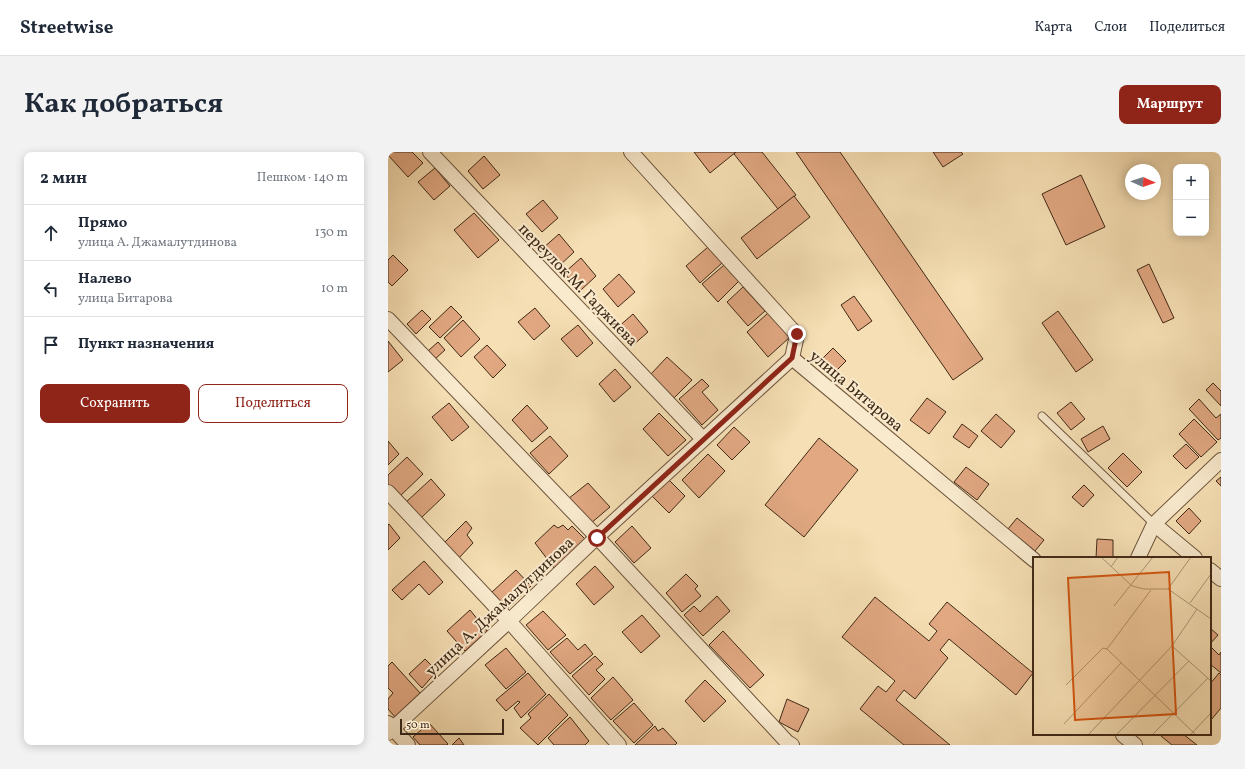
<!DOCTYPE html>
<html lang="ru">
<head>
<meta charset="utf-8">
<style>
  :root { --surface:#fff; --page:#f2f2f3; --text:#1f2937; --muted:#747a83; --line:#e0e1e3; --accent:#8f2418 }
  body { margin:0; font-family:Vollkorn,serif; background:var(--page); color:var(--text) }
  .controls { position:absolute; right:12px; top:12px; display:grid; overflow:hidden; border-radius:8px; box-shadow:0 2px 10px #0003 }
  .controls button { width:36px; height:36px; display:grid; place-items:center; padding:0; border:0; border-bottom:1px solid var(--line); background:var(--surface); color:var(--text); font:20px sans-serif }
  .compass { position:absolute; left:737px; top:12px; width:36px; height:36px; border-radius:50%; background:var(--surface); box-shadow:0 2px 10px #0003; rotate:93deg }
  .scale { position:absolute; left:12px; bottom:10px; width:104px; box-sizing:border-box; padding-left:4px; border:2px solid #402916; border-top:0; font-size:11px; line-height:14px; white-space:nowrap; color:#402916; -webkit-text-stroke:3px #f9eace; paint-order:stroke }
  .stop { position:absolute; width:12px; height:12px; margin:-9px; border:3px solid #8f2418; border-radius:50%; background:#fff }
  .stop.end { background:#8f2418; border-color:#fff; box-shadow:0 1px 4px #0008 }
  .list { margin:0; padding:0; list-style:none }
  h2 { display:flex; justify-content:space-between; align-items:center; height:52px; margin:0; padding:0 16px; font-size:17px }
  h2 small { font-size:13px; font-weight:400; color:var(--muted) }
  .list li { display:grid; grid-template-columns:26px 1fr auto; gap:12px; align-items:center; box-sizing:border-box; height:56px; padding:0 16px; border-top:1px solid var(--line) }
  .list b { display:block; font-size:15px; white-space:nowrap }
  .list p { margin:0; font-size:13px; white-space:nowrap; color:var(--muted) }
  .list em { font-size:13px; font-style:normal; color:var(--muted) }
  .actions { display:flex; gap:8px; padding:12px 16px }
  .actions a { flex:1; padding:9px 0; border:1px solid var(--accent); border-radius:8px; text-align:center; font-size:14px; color:var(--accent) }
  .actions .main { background:var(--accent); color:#fff }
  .icon { flex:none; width:22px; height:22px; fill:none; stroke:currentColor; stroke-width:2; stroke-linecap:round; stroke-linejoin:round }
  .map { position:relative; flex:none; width:833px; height:593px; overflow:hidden; border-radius:8px }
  header { display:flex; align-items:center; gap:24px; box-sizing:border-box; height:56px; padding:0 20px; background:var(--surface); border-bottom:1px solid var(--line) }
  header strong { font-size:19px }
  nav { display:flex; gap:22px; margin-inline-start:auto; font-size:14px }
  .intro { display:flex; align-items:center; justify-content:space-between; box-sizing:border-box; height:96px; padding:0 24px }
  h1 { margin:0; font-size:28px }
  .button { padding:10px 18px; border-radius:8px; background:var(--accent); color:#fff; font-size:14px; font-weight:700 }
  main { display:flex; gap:24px; padding:0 24px }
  aside { flex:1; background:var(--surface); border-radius:8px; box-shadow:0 2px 10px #0003 }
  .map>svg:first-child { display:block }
  .building { fill:#e1a882; stroke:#402916 }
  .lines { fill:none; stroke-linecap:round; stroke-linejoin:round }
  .service-casing { stroke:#6e563e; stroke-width:9 }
  .minor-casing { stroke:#6e563e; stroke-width:16 }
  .service { stroke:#f9eace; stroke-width:7 }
  .minor { stroke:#f9eace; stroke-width:14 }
  .route { stroke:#8f2418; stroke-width:5 }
  .labels { text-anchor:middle; stroke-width:4; stroke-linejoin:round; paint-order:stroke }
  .street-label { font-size:16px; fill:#402916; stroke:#f9eace }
  .inset-road { fill:none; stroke:#ad9675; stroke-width:1 }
  .view { fill:#d7540d; fill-opacity:0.15; stroke:#d7540d; stroke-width:2 }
  .inset-edge { fill:none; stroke:#402916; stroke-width:2 }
</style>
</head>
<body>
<header>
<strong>Streetwise</strong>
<nav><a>Карта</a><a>Слои</a><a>Поделиться</a></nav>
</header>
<div class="intro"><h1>Как добраться</h1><a class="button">Маршрут</a></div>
<main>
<aside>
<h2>2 мин<small>Пешком · 140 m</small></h2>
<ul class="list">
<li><svg class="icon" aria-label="ahead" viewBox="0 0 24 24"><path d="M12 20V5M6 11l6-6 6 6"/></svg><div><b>Прямо</b><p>улица А. Джамалутдинова</p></div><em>130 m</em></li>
<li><svg class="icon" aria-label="left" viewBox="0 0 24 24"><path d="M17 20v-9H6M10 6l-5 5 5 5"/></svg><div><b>Налево</b><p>улица Битарова</p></div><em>10 m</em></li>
<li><svg class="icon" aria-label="arrive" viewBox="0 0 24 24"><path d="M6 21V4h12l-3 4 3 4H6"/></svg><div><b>Пункт назначения</b></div></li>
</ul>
<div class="actions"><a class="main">Сохранить</a><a>Поделиться</a></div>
</aside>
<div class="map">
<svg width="833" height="593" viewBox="0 0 833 593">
  <rect width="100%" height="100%" fill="#f6dfb4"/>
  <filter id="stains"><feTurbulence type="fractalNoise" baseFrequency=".005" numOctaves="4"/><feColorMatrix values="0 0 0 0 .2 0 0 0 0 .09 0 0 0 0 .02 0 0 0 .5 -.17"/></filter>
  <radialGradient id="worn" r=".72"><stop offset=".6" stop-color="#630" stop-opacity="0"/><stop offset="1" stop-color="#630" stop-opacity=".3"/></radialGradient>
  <g class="building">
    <polygon points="0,0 24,0 35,11 20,25 0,3"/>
    <polygon points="306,0 348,0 322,21"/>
    <polygon points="348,0 374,0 408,43 390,57 346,2"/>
    <polygon points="408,0 452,0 595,207 565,228"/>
    <polygon points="545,0 573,0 575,2 555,15"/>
    <polygon points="96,4 112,23 95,37 80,19"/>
    <polygon points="47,16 62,34 46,48 30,30"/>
    <polygon points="693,23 717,75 678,93 654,42"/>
    <polygon points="406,44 422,65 369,107 353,86"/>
    <polygon points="155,48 170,66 154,80 138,62"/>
    <polygon points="86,61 111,88 90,106 66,78"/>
    <polygon points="171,82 186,100 170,115 154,97"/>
    <polygon points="320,95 334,111 312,131 298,114"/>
    <polygon points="5,103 20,118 4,134 0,130 0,108"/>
    <polygon points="193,106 208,124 192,139 176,121"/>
    <polygon points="761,112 786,166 775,171 749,118"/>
    <polygon points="336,113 351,129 330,150 314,132"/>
    <polygon points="231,122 247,140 230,155 215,137"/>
    <polygon points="355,135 377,159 360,174 339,150"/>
    <polygon points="466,144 484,169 470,179 453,153"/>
    <polygon points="63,154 74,165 52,186 41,175"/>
    <polygon points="147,156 162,174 146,188 130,170"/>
    <polygon points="34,158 43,167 28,182 19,172"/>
    <polygon points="670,159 705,208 688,220 654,171"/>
    <polygon points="380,161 402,185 380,205 359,180"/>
    <polygon points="245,162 260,180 244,194 229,176"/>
    <polygon points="75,168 92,187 73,205 56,186"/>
    <polygon points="190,173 205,191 189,205 173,187"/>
    <polygon points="0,189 15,208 0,220"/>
    <polygon points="50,190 57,198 47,207 40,199"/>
    <polygon points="99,193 118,213 105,226 86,205"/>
    <polygon points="445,196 458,209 445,222 432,209"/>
    <polygon points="279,205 304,228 285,247 263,222"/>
    <polygon points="227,217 243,235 226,250 211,232"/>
    <polygon points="314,227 321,234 314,240 330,258 314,273 291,247"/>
    <polygon points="825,231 833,239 833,254 818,238"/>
    <polygon points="539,246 558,260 541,282 522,268"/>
    <polygon points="811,247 828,266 833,262 833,286 830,288 801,257"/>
    <polygon points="683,250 697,267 683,278 669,261"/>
    <polygon points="61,251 81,275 64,289 44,265"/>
    <polygon points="139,253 160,276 144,290 124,268"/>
    <polygon points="271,261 298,288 280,304 255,277"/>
    <polygon points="608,262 627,279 613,296 593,279"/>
    <polygon points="806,267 829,290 813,305 791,282"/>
    <polygon points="574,272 590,284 581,296 565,285"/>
    <polygon points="715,274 722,287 700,300 693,287"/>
    <polygon points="346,275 362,290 344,308 329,293"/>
    <polygon points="162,284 180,304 161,322 142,301"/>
    <polygon points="431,286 470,318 416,385 377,353"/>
    <polygon points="0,289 11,302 0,313"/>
    <polygon points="798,292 811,305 798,317 785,304"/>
    <polygon points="735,301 754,320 739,335 720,316"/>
    <polygon points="320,302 337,319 311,346 294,328"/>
    <polygon points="19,305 35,322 11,345 0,333 0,323"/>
    <polygon points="578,315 601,332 589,348 566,330"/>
    <polygon points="833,325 833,334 828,329"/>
    <polygon points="43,327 57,343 32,367 17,351"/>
    <polygon points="280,327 297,344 281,361 264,344"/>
    <polygon points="200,331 222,355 202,372 180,347"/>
    <polygon points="696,333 706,343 695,355 684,345"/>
    <polygon points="801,356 813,369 801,382 788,369"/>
    <polygon points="629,366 656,388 647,399 620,377"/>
    <polygon points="78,369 84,376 79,383 85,391 70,407 56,391"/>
    <polygon points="1,372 12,386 0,398 0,373"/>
    <polygon points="166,373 170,376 175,373 180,378 184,374 198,388 166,416 147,391"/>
    <polygon points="244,374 263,396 246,411 227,390"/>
    <polygon points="709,387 725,388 725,406 708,406"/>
    <polygon points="36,409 55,430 41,443 31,432 14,448 4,438"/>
    <polygon points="207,414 226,435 206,453 188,432"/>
    <polygon points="128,418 143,434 119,457 104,440"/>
    <polygon points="298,422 310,434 307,437 313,444 294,460 278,441"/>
    <polygon points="329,444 342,459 315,484 296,463 306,454 312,460"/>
    <polygon points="487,445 541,489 549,479 541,472 559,450 645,521 628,543 561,487 552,498 560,506 527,547 516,538 508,548 562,593 516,593 472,557 490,534 498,540 507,529 454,485"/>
    <polygon points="82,458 99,479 77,499 59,479"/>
    <polygon points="155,459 178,483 160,498 138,473"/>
    <polygon points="254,463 272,484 253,501 234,480"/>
    <polygon points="822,476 830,483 822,492"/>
    <polygon points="335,479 376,523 362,536 321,493"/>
    <polygon points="179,486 190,498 197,492 205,502 182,522 162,500"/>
    <polygon points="823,495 831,503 833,500 833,521 822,512 822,497"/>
    <polygon points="118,496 138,520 118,537 97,513"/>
    <polygon points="207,504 215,512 208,518 217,527 201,543 184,524"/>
    <polygon points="37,507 49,519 34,536 21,522"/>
    <polygon points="4,510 32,541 7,565 0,557 0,547 5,541 0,536 0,514"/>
    <polygon points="140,521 158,542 133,566 126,556 132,550 130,549 118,559 108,548"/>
    <polygon points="831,521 833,523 833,556 823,568 822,566 822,532"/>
    <polygon points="225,525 245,548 223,568 203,546"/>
    <polygon points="317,528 338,549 316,570 297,549"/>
    <polygon points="161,542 180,563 150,593 132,576 143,566 140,562"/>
    <polygon points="399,547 421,557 410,580 391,570"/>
    <polygon points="246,551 265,573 246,591 225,569"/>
    <polygon points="182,565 201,589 197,593 166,593 160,586"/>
    <polygon points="41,571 60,592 59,593 32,593 25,585"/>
    <polygon points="267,574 270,579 275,576 289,591 287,593 247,593"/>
    <polygon points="774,582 795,582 809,593 784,593 773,584"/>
    <polygon points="71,586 76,593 64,593"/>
  </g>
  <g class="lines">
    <defs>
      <polyline id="service" points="654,264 766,372"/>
      <g id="minor">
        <polyline points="42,0 315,287"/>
        <polyline points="243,0 409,183 404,206 646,408"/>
        <polyline points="0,167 209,385 399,590 404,593"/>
        <polyline points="0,340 121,469 231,593"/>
        <polyline points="766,372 807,406"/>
        <polyline points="750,406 766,372 833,308"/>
        <polyline points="822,418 833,427"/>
        <polyline points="0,571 20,593"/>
        <polyline points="0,581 121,469 209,385 404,206"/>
        <polyline points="735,583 747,593"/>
      </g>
    </defs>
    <use href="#service" class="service-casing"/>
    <use href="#minor" class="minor-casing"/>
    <use href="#service" class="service"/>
    <use href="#minor" class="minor"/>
  </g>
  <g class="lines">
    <polyline class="route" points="209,386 404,206 409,182"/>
  </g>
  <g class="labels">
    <g class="street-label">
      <text transform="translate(191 132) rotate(46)" y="6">переулок М. Гаджиева</text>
      <text transform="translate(469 238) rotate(40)" y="6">улица Битарова</text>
      <text transform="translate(111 454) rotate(-43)" y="6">улица А. Джамалутдинова</text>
    </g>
  </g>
  <g transform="translate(645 405)">
    <rect width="178" height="178" fill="#f6dfb4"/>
    <path class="inset-road" d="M68,0L99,29L111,32H135L178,62M78,10L85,0M135,32L158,0M157,46L178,17M81,49L120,0M139,89L178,124M74,92L163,178M33,128L70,91L74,92L118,33M31,167L88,106M55,178L139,89L164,52M83,178L156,104M119,178L175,121M157,178L178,156"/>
    <path class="view" d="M136,15L143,157L42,163L35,21Z"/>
    <rect width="178" height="178" class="inset-edge"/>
  </g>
  <rect width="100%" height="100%" filter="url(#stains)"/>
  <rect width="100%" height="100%" fill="url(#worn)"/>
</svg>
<div class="controls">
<button>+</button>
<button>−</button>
</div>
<svg class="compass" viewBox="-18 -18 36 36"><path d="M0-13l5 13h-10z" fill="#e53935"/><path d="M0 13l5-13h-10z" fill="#747a83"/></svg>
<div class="scale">50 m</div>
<div class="stop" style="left:209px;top:386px"></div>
<div class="stop end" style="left:409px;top:182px"></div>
</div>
</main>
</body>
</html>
